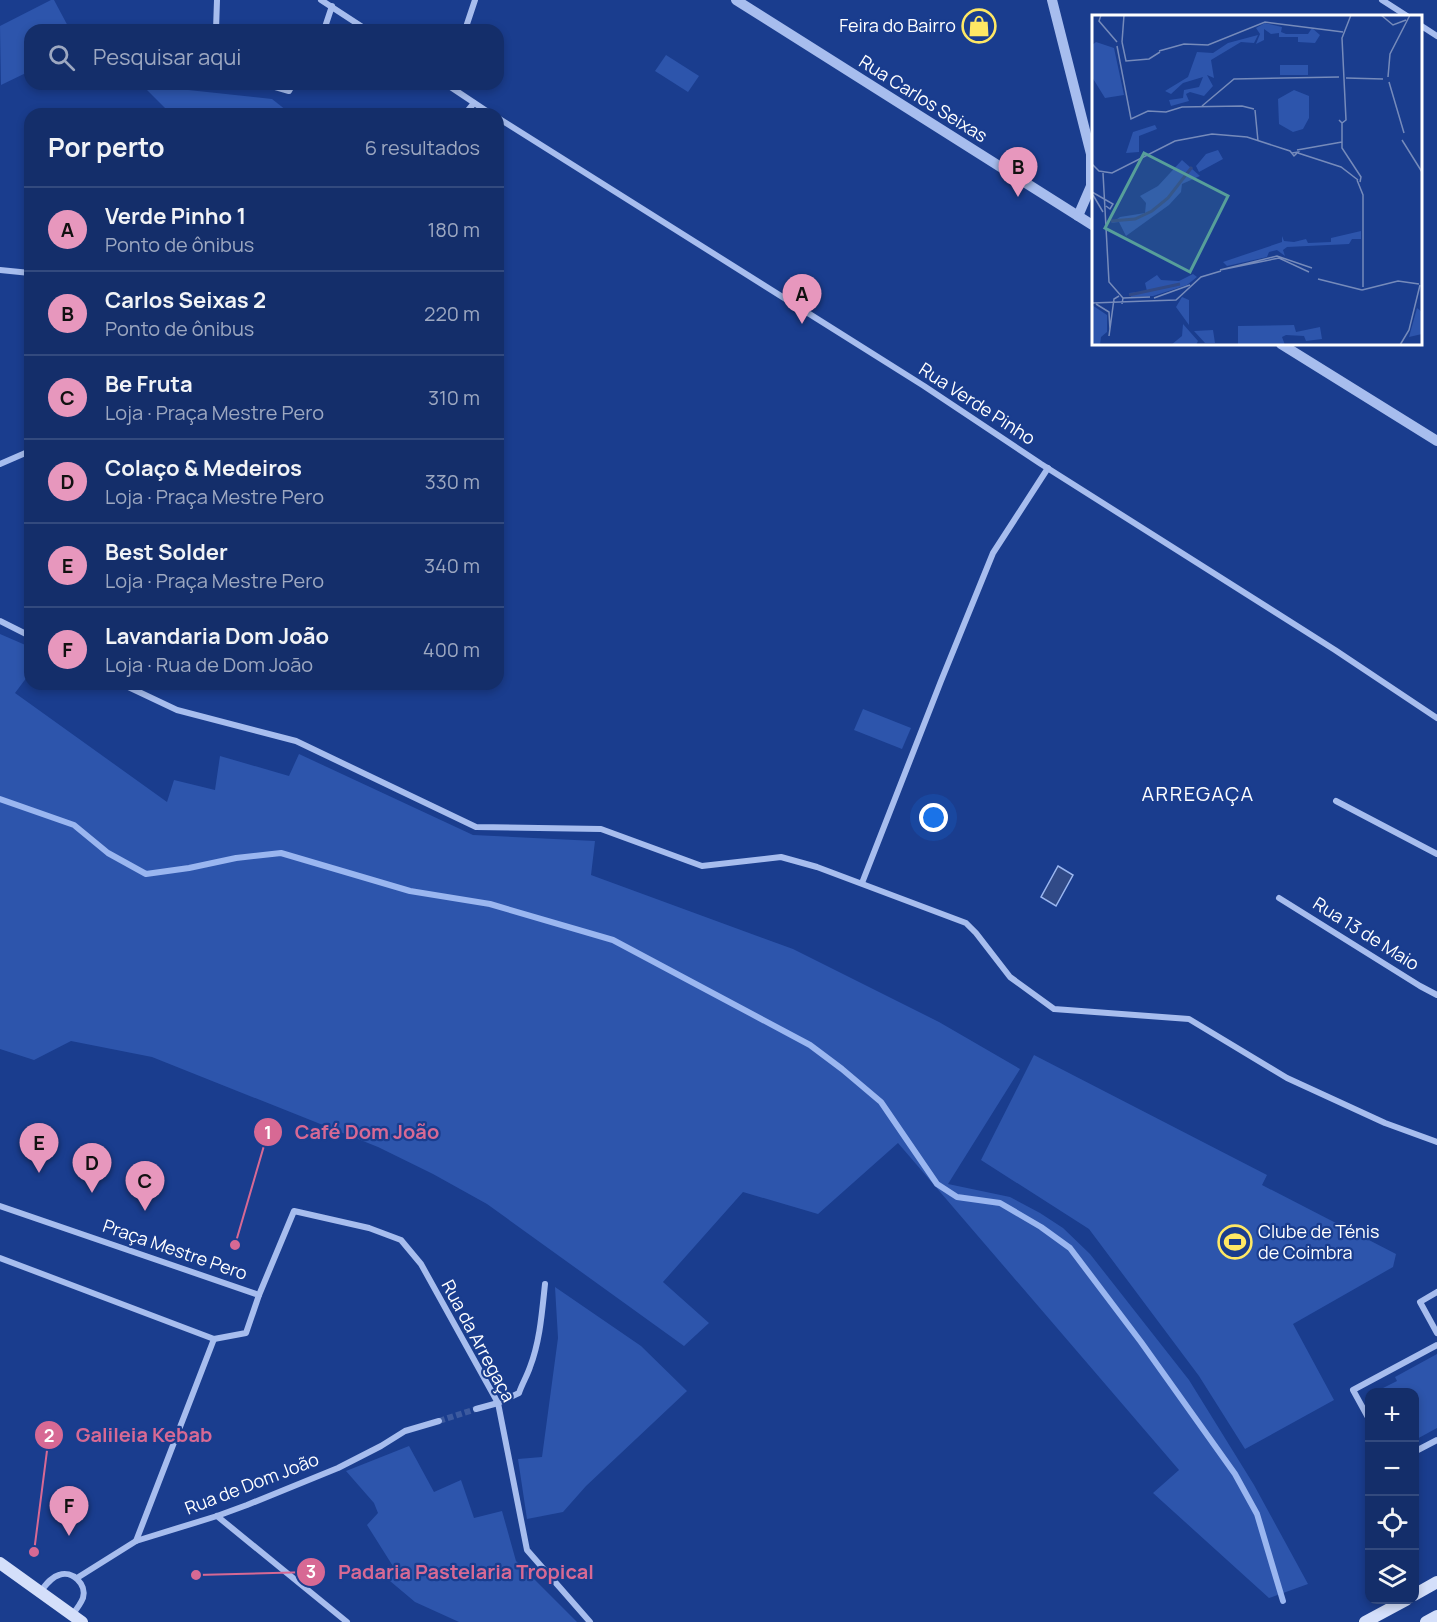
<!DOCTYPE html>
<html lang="pt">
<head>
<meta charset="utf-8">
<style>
  :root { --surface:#142e6a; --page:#1d3670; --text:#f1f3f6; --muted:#9da8c1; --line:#334a7e; --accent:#e797bd }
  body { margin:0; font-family:Manrope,sans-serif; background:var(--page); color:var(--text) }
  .controls { position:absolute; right:18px; bottom:18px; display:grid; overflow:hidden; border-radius:12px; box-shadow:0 3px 9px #0003 }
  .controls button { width:54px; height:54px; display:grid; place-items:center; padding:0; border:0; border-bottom:2px solid var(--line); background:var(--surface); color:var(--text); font:30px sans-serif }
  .you { position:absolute; left:934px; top:818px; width:21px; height:21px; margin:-15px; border:4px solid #fff; border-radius:50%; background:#1a73e8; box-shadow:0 0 0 9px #1a73e833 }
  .badge { display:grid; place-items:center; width:39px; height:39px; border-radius:50%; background:var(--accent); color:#111; font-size:20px; font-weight:700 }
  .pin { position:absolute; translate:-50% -50px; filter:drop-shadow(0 2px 3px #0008) }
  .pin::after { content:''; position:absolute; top:32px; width:21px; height:18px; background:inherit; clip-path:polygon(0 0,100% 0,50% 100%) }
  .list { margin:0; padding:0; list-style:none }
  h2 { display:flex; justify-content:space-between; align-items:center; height:78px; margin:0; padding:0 24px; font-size:26px }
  h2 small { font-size:20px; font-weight:400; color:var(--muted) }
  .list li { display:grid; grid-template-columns:39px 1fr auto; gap:18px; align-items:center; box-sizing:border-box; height:84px; padding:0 24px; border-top:2px solid var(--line) }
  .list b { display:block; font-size:22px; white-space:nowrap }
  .list p { margin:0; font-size:20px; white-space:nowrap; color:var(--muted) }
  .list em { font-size:20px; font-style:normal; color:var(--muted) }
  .icon { flex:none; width:33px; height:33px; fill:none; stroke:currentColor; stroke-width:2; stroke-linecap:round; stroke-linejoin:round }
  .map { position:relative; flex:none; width:1437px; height:1622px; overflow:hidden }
  .search { position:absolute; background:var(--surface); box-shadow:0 3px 9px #0003; left:24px; top:24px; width:480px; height:66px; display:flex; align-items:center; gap:15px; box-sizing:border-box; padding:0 21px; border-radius:18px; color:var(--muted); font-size:22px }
  .panel { position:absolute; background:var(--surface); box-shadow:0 3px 9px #0003; left:24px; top:108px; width:480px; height:582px; border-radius:18px }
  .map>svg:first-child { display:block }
  .green { fill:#2d55ac }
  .water { fill:#314a87; stroke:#9ab6f0; stroke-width:1.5 }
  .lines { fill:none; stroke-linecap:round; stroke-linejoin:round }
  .stream { stroke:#9ab6f0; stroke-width:6 }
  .minor-tunnel { stroke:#3c5a9f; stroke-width:6; stroke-dasharray:6 3; stroke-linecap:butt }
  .minor { stroke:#a7bdee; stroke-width:6 }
  .tertiary { stroke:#a7bdee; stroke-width:10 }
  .secondary { stroke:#d4dffa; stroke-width:12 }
  .labels { text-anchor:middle; stroke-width:4.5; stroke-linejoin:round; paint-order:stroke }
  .poi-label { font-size:18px; fill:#fff; stroke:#1a3d8e; text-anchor:end }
  .street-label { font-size:18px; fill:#fff; stroke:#1a3d8e }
  .neighbourhood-label { font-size:20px; letter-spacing:1.5px; fill:#fff; stroke:#1a3d8e }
  .inset-river { fill:none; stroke:#314a87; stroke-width:3 }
  .inset-road { fill:none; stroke:#768bbb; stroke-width:1.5 }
  .view { fill:#579f9a; fill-opacity:0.15; stroke:#579f9a; stroke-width:3 }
  .inset-edge { fill:none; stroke:#fff; stroke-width:3 }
  .leader { fill:none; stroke:#d76994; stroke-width:2 }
  .callout-dot { fill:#d76994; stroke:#1a3d8e; stroke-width:2 }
  .mark-label { font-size:18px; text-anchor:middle; font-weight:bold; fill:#fff }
  .callout-label { font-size:20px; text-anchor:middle; font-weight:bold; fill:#d76994; stroke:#1a3d8e; stroke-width:4.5; stroke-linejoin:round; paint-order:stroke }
</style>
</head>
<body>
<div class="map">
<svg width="1437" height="1622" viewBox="0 0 1437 1622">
  <rect width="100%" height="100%" fill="#1a3d8e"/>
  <g class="green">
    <polygon points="51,0 54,0 70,30 30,30 30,71 1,85 0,26"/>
    <polygon points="666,55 699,76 688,92 655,71"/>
    <polygon points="142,85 272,99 291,114 171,114"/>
    <polygon points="0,634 30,647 30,673 15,693 167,802 174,780 215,790 220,756 289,776 299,754 473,835 595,841 591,875 793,949 939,1022 1020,1069 948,1184 1010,1197 1040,1213 1063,1228 1090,1254 1189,1380 1254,1485 1308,1584 1269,1598 1153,1493 1179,1470 898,1143 818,1214 743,1192 663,1282 709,1323 684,1346 487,1204 433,1174 378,1147 152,1057 71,1041 34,1060 0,1049"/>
    <polygon points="863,709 911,728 902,749 854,730"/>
    <polygon points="1034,1055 1267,1175 1262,1185 1396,1254 1393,1267 1293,1324 1334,1400 1245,1449 1199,1376 1089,1229 981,1160"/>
    <polygon points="555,1287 641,1346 687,1391 586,1486 563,1512 527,1519 518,1459 542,1457 558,1338"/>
    <polygon points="1437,1354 1437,1428 1415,1440 1414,1392 1375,1392 1397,1381 1395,1377"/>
    <polygon points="409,1446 434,1492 461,1480 474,1518 502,1511 516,1561 577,1622 459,1622 415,1602 390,1581 396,1571 367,1525 378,1513 374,1503 346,1471"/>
  </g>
  <polygon class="water" points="1058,866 1073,875 1056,906 1041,897"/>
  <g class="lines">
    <polyline class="stream" points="0,799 74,825 108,853 146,874 189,868 236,858 281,853 410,891 490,904 613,940 810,1045 842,1069 881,1102 937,1184 957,1197 1000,1203 1041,1227 1070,1248 1141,1342 1235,1474 1257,1514 1283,1601"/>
    <polyline class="minor-tunnel" points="439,1421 476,1409"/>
    <g class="minor">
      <polyline points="321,0 367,30"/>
      <polyline points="1382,0 1407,16"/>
      <polyline points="1420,25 1437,36"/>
      <polyline points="216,30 217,0"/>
      <polyline points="324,30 332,6"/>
      <polyline points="465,30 475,0"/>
      <polyline points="265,84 289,91 293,84"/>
      <polyline points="446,84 491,114"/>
      <polyline points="465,114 474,103"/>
      <polyline points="498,118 924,386 1041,464 1335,650 1437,718"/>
      <polyline points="0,270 30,273"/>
      <polyline points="0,464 30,451"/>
      <polyline points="0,621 30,636"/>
      <polyline points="122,684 177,710 296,741 476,827 601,829 702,866 781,857 817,867 966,923 976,933 1010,977 1054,1009 1189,1019 1287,1078 1385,1123 1437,1142"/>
      <polyline points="1336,801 1437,854"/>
      <polyline points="862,883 941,681 993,553 1048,468"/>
      <polyline points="1279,898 1420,986 1437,995"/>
      <polyline points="0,1206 259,1295 246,1333 214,1339 0,1258"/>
      <polyline points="1437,1292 1420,1302 1437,1333"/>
      <polyline points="259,1295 294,1211 369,1228 401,1240 421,1264 498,1403 527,1550 590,1622"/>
      <path d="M476,1409L498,1403L519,1393C522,1384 527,1376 530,1367C540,1341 542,1312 545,1284"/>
      <polyline points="1370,1421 1353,1390 1437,1345"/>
      <polyline points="1414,1452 1437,1440"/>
      <polyline points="217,1516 347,1622"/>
      <polyline points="136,1541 214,1339"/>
      <polyline points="77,1578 136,1541 217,1516 247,1505 338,1468 381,1446 405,1431 439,1421"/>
      <path d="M40,1592C45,1586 51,1577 59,1575C72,1570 87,1584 83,1598C81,1603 76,1610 72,1615"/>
    </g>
    <g class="tertiary">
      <polyline points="736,0 1094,226"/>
      <polyline points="1052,0 1091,154 1091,186 1078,216"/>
      <polyline points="1281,344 1437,441"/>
    </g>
    <g class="secondary">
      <polyline points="0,1563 82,1622"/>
      <polyline points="1414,1595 1437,1582"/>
      <polyline points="1365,1622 1406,1600"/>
      <polyline points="1426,1622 1437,1616"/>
    </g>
  </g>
  <defs>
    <symbol id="shop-ring" viewBox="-11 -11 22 22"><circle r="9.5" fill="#1a3d8e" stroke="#ffe864" stroke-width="1.5"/><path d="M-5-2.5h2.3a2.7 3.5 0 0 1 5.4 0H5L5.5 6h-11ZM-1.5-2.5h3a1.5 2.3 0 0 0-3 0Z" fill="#ffe864"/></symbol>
    <symbol id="stadium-ring" viewBox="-11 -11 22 22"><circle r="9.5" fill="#1a3d8e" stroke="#ffe864" stroke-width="1.5"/><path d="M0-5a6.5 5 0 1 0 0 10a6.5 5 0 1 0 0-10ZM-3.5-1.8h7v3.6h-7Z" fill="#ffe864"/></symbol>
  </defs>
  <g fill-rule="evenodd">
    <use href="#shop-ring" x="960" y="7" width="38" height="38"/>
    <use href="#stadium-ring" x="1216" y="1223" width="38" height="38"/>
  </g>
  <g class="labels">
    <g class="poi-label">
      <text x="956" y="32">Feira do Bairro</text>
      <text x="1258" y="1238" text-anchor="start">Clube de Ténis<tspan x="1258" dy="21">de Coimbra</tspan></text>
    </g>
    <g class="street-label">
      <text transform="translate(923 99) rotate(32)" y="6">Rua Carlos Seixas</text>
      <text transform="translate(977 404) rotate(33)" y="6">Rua Verde Pinho</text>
      <text transform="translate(1366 934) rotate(32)" y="6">Rua 13 de Maio</text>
      <text transform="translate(175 1250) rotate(19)" y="6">Praça Mestre Pero</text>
      <text transform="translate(478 1341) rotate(62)" y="6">Rua da Arregaça</text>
      <text transform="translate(252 1484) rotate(-21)" y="6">Rua de Dom João</text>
    </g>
    <g class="neighbourhood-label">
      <text x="1198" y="801">ARREGAÇA</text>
    </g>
  </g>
  <g transform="translate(1092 15)">
    <rect width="330" height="330" fill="#1a3d8e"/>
    <path d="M173,8L190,12L189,17L194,19H216L220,13L228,20L223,28L206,27V22H187V18L179,19L172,14V25L164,29L168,19L164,13ZM166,20L162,28L149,27L119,45L122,63L115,60L121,71L112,81L98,77L94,79L97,86L79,91L77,85L91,83L92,75L107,72L111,62L91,68L79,79L73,76L96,62L105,37L121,38L136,28ZM4,27L22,33L32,80L13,83L0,62V30ZM188,50H216V60H188ZM202,75L217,81V103L211,114L201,117L187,109L186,84ZM63,110L65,114L47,121V137L34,138L41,117ZM126,135L131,144L107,157L104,151L114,139ZM90,145L108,161L90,169L89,177L77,190L34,221L27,207L19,208L28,202L53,198L54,188L48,181L66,171ZM269,216V224H260L257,229L195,232L191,235L193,241L185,235L177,237L175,242L135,251L131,247L190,227V221L192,226L202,227L214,224L216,228L239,227V223ZM101,259L105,262L95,270L61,281L39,282L37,278L55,276L53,268L65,260L69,265L87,266ZM90,282L97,285V310L84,292ZM0,290L15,300V317L9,322L8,330L0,328ZM325,293L330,297V319L317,322ZM91,309L106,326L104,330H79L90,321ZM202,310L204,317L228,312L230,324L214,326L212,321L194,320L190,322L193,330H146V311ZM121,315L123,328H113L102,316Z" fill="#2d55ac"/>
    <path class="inset-river" d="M19,206L43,204L60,196L76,183L100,152M37,280L88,269"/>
    <path class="inset-road" d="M9,0L7,6L25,27M289,0L301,10L314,5M30,27L34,46L57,44L68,37M30,27L32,0M25,31L39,104L56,96L74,97L90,92L150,91L162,94M67,36L92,29L116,30L173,7L251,17M296,62L298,39L318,0M254,63L291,64M297,67L312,118M110,91L142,64L247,62M163,95L166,126M247,105L250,108L254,105L250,23L259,0M250,108V133L269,162L268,167M310,125L330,157M205,135L250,127M206,138L249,152L266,165M0,149L7,156L20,158L83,126L120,119L155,122L198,136L202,141L206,137L200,138M11,158L17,267L31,283L30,289M265,165L271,180V272M0,177L21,189L18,194L14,191M1,180L11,197M217,257L187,243L128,255L185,241L220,253M226,264L270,275M270,275L306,266L327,269M31,283L58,282M62,283L98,270M55,286L84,285L109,262L129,256M0,288L55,286M4,289L17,297L18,315M17,321L22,284L27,281M308,330L317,315L328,270"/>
    <path class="view" d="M52,138L136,181L98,257L13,213Z"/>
    <rect width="330" height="330" class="inset-edge"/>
  </g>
  <path class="leader" d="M235 1245L268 1132M34 1552L49 1435M196 1575L311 1572"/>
  <g class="callout-dot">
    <circle cx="235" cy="1245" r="6"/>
    <circle cx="34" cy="1552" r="6"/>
    <circle cx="196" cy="1575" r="6"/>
    <circle cx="268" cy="1132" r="15"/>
    <circle cx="49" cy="1435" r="15"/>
    <circle cx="311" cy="1572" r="15"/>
  </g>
  <g class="mark-label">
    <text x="268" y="1139">1</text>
    <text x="49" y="1442">2</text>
    <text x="311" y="1578">3</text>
  </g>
  <g class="callout-label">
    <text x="367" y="1139">Café Dom João</text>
    <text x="144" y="1442">Galileia Kebab</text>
    <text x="466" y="1579">Padaria Pastelaria Tropical</text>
  </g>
</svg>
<div class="controls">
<button>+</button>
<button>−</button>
<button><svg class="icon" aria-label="locate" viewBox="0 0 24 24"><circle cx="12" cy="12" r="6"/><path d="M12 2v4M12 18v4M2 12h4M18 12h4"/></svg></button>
<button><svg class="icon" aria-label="layers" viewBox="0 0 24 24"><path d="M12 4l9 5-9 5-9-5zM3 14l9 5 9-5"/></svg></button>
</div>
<div class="you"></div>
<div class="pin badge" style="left:802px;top:324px">A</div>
<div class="pin badge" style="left:1018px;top:197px">B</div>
<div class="pin badge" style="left:145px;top:1211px">C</div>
<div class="pin badge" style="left:92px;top:1193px">D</div>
<div class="pin badge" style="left:39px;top:1173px">E</div>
<div class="pin badge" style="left:69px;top:1536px">F</div>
<div class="search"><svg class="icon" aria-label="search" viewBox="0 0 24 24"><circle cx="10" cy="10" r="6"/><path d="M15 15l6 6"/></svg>Pesquisar aqui</div>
<section class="panel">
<h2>Por perto<small>6 resultados</small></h2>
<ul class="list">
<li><span class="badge">A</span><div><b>Verde Pinho 1</b><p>Ponto de ônibus</p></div><em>180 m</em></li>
<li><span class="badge">B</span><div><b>Carlos Seixas 2</b><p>Ponto de ônibus</p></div><em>220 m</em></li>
<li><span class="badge">C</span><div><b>Be Fruta</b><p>Loja · Praça Mestre Pero</p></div><em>310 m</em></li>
<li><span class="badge">D</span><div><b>Colaço &amp; Medeiros</b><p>Loja · Praça Mestre Pero</p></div><em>330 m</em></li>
<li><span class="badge">E</span><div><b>Best Solder</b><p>Loja · Praça Mestre Pero</p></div><em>340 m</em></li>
<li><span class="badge">F</span><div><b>Lavandaria Dom João</b><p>Loja · Rua de Dom João</p></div><em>400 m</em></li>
</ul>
</section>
</div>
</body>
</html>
